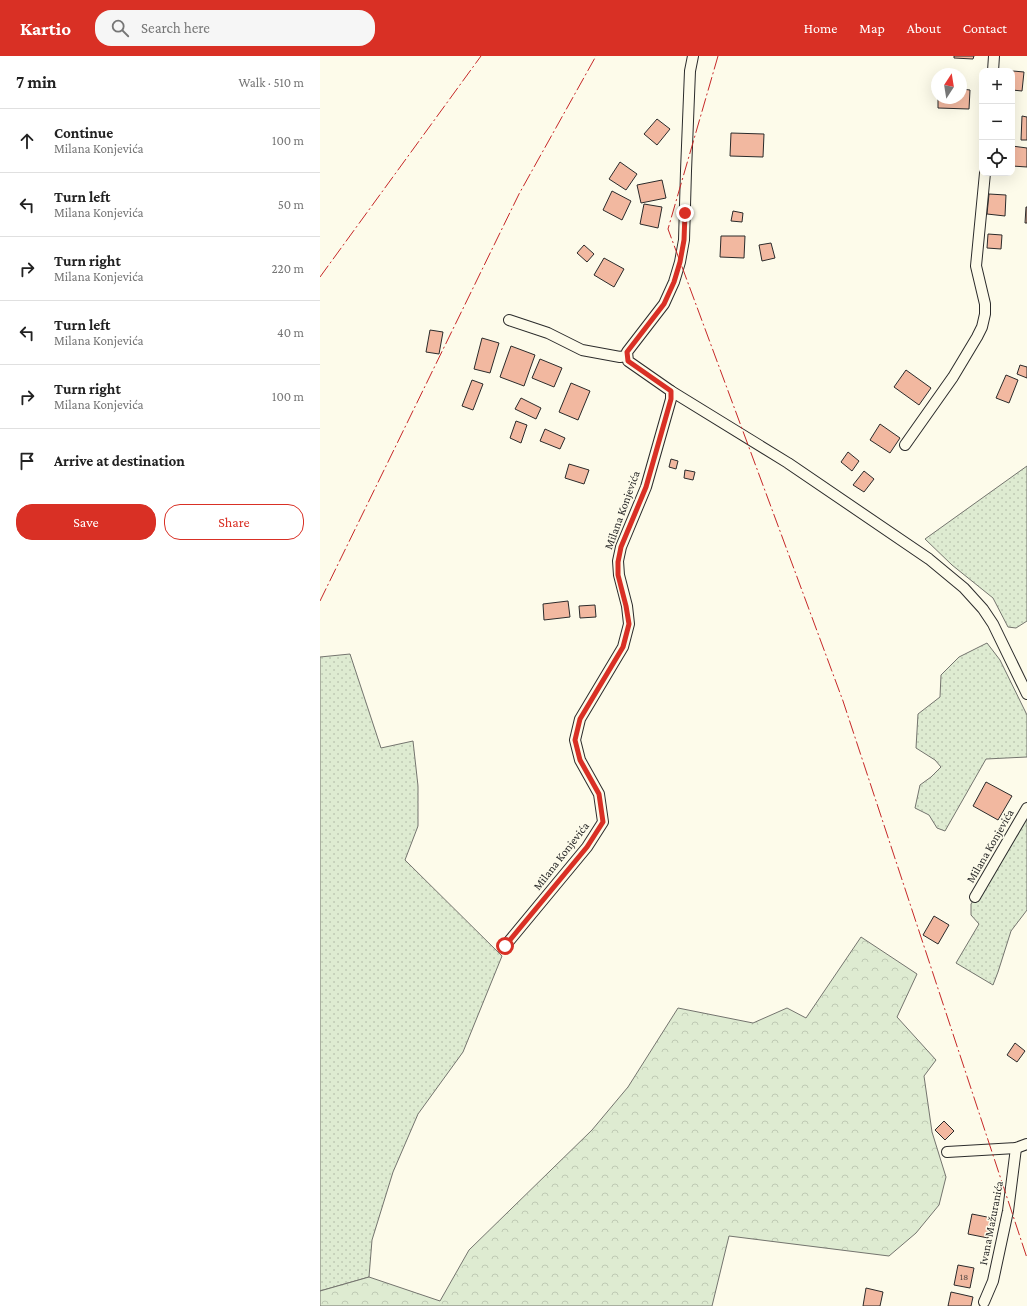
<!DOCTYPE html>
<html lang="en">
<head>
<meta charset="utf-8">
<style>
  :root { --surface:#fff; --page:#f6f6f6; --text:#222; --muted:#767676; --line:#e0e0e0; --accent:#d93025 }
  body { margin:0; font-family:"Crimson Pro",serif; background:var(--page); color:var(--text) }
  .controls { position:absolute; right:12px; top:12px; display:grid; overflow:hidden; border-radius:8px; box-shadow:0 4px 16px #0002 }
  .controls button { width:36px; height:36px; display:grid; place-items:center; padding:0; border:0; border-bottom:1px solid var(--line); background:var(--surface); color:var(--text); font:20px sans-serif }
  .compass { position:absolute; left:611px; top:12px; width:36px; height:36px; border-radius:50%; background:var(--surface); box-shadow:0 4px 16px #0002; rotate:12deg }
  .stop { position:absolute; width:12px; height:12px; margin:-9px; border:3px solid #d93025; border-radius:50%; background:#fff }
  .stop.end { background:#d93025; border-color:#fff; box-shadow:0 1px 4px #0008 }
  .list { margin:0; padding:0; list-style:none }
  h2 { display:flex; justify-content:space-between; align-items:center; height:52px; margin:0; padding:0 16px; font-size:17px }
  h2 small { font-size:13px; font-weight:400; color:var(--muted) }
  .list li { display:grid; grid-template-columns:26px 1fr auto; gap:12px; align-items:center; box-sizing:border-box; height:64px; padding:0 16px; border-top:1px solid var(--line) }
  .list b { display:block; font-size:15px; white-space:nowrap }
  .list p { margin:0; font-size:13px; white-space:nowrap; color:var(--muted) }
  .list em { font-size:13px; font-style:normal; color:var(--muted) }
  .actions { display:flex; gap:8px; padding:12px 16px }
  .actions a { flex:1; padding:9px 0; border:1px solid var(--accent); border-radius:16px; text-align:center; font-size:14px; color:var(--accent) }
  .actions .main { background:var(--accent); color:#fff }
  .icon { flex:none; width:22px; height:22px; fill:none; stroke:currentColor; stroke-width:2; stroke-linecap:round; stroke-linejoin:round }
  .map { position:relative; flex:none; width:707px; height:1250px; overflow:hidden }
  header { display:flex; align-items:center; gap:24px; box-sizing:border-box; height:56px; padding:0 20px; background:var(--accent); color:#fff }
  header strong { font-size:19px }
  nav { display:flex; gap:22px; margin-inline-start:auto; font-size:14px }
  .search { width:280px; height:36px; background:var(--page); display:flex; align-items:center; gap:10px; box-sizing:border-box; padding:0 14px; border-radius:16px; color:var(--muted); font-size:15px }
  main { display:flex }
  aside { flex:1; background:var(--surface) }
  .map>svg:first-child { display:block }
  .grass { fill:url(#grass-dots); stroke:#74746e }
  .forest { fill:url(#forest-crowns); stroke:#74746e }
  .building { fill:#f2b8a0; stroke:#2b2b2b }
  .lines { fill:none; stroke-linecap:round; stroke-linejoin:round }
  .street-casing { stroke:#2b2b2b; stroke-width:12 }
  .street { stroke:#fdfbea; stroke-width:10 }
  .power { stroke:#c62828; stroke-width:1; stroke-dasharray:14 3 2 3; stroke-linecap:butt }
  .route { stroke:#d93025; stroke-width:5 }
  .labels { text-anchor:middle; stroke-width:3; stroke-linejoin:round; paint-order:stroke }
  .number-label { font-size:10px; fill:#5d4e48 }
  .street-label { font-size:12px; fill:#2b2b2b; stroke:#fdfbea }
</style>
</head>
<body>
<header>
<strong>Kartio</strong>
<div class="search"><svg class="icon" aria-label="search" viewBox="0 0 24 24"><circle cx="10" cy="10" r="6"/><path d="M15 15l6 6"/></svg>Search here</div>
<nav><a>Home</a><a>Map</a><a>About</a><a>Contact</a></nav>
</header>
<main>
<aside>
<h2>7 min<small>Walk · 510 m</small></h2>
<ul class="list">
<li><svg class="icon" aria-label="ahead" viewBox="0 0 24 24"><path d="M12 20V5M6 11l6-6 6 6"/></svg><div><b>Continue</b><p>Milana Konjevića</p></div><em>100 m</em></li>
<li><svg class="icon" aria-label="left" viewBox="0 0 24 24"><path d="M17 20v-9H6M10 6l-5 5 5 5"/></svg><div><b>Turn left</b><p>Milana Konjevića</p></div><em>50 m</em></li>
<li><svg class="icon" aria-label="right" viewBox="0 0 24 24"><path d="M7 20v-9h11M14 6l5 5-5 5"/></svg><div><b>Turn right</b><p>Milana Konjevića</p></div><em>220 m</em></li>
<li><svg class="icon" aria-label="left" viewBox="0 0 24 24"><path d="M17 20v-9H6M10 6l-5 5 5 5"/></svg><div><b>Turn left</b><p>Milana Konjevića</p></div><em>40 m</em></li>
<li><svg class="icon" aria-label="right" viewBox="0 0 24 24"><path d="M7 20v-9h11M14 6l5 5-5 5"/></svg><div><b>Turn right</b><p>Milana Konjevića</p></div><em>100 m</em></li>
<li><svg class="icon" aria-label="arrive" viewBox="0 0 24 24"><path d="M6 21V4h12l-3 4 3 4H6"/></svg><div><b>Arrive at destination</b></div></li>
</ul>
<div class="actions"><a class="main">Save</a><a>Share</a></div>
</aside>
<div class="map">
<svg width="707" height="1250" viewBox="0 0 707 1250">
  <defs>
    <pattern id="grass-dots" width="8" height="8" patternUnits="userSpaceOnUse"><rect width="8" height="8" fill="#deebd1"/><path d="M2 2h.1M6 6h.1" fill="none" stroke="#bfcab4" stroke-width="1.8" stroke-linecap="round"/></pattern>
    <pattern id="forest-crowns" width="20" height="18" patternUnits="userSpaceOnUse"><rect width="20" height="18" fill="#deebd1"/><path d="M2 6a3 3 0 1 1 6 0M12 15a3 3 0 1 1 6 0" fill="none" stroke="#bfcab4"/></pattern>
  </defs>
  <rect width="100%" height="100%" fill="#fdfbea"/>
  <g class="grass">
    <polygon points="707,410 707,565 696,572 688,571 673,542 632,509 605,483"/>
    <polygon points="667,587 680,604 707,659 707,701 666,703 625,775 617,772 609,759 595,752 600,729 611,721 621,711 615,704 596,692 598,658 620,641 621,619 639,601"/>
    <polygon points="30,598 61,692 93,685 98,730 98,770 85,804 182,900 143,996 98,1058 73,1116 52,1184 49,1221 0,1235 0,601"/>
    <polygon points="707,759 707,854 691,875 678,916 673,929 636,907 659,868 651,859 651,848"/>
  </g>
  <polygon class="forest" points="541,881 597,918 577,961 616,1004 604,1020 612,1076 626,1121 619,1149 596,1177 569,1200 409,1180 392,1250 0,1250 0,1235 49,1221 120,1245 149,1194 272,1074 308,1031 358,952 433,967 467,952 486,962"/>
  <g class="building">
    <polygon points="634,0 654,0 653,3 634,2"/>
    <polygon points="682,14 704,16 702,35 692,34 692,15"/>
    <polygon points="641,33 650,34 649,53 618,52 618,42 641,42"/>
    <polygon points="702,60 707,61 707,84 701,84"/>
    <polygon points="337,63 350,73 337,89 324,78"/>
    <polygon points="411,77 444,78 443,101 410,100"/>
    <polygon points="692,90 707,92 707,111 692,110"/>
    <polygon points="300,106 317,118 306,134 289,123"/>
    <polygon points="342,124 346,142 321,147 317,129"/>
    <polygon points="292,135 311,145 302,164 283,154"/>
    <polygon points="669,138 686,139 685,160 667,158"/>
    <polygon points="324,148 342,151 338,172 320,168"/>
    <polygon points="706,151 707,151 707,167 705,167"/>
    <polygon points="413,155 423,157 422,166 411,165"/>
    <polygon points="668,178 682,179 681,193 667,192"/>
    <polygon points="401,180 425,180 424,202 400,201"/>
    <polygon points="451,187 455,202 442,205 439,189"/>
    <polygon points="264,189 274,198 267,206 257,197"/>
    <polygon points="284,202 304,213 294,231 274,219"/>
    <polygon points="110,274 123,276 119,298 106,296"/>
    <polygon points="162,282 179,287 170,317 154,313"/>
    <polygon points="191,290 215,299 204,330 180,321"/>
    <polygon points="220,303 242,312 234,331 212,322"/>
    <polygon points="700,309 707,311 707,322 697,318"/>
    <polygon points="586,314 611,332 599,349 574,331"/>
    <polygon points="686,319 698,324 689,347 676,342"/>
    <polygon points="152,324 163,328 153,354 142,350"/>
    <polygon points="251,327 270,335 258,364 239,356"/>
    <polygon points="201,342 221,352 216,363 195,353"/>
    <polygon points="196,365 207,369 201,387 190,382"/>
    <polygon points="560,368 580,382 570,397 550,384"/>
    <polygon points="225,373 245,382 240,393 220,385"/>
    <polygon points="528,396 539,405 532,415 521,406"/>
    <polygon points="351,403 358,405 356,413 349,411"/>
    <polygon points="249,408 269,414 264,428 245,422"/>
    <polygon points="365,414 375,416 373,424 364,422"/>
    <polygon points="544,415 554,423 544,436 533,429"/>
    <polygon points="248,545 250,561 224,564 223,548"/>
    <polygon points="275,549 276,561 260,562 259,550"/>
    <polygon points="666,726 692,740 678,764 653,750"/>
    <polygon points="614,860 629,869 618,888 603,879"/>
    <polygon points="695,987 705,995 697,1006 687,999"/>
    <polygon points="624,1065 634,1075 625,1084 615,1074"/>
    <polygon points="652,1158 672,1162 668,1182 648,1178"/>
    <polygon points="638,1209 654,1212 650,1232 634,1229"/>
    <polygon points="546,1232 563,1236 560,1250 543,1250"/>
    <polygon points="631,1236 653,1241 651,1250 628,1250"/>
  </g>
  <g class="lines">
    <defs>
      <g id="street">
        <polyline points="673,15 674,0"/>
        <polyline points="189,264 228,277 262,294 300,301 306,300"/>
        <polyline points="351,335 468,407 609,503 644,532 663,553 673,568 707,638"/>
        <polyline points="585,389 633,321 657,281 662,271 665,258 665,248 656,210 665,117"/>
        <polyline points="655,841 707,752"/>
        <polyline points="185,890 267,791 283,766 279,738 260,704 255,684 260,663 303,591 309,568 307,550 299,519 298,505 301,491 326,431 351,343 351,335 308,305 307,296 344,248 354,226 360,206 364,184 366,115 370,15 373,0"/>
        <polyline points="627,1096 696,1092 707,1088"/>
        <polyline points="664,1246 673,1225 688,1155 696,1092"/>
      </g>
    </defs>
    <use href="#street" class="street-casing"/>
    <use href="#street" class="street"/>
    <g class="power">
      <polyline points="398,0 348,173 523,645 707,1202"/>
      <polyline points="0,221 161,0"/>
      <polyline points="0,545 199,138 276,0"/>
    </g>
  </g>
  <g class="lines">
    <polyline class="route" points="185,890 267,791 283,766 279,738 260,704 255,684 260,663 303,591 309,568 306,550 298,519 298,506 301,491 326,431 351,343 351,335 308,305 307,296 344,248 354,226 360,206 364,184 365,157"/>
  </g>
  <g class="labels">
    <g class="number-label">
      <text x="644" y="1224">18</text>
    </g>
    <g class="street-label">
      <text transform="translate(302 454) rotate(-70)" y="4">Milana Konjevića</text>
      <text transform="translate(670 790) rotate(-60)" y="4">Milana Konjevića</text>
      <text transform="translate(241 800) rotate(-52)" y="4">Milana Konjevića</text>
      <text transform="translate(671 1167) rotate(-79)" y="4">Ivana Mažuranića</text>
    </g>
  </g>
</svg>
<div class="controls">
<button>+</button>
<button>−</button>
<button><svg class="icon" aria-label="locate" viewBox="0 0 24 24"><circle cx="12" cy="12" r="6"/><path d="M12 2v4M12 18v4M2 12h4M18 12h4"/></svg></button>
</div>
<svg class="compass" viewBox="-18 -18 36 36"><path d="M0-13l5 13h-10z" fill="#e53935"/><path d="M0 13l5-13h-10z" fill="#767676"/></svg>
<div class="stop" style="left:185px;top:890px"></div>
<div class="stop end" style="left:365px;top:157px"></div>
</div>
</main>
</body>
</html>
